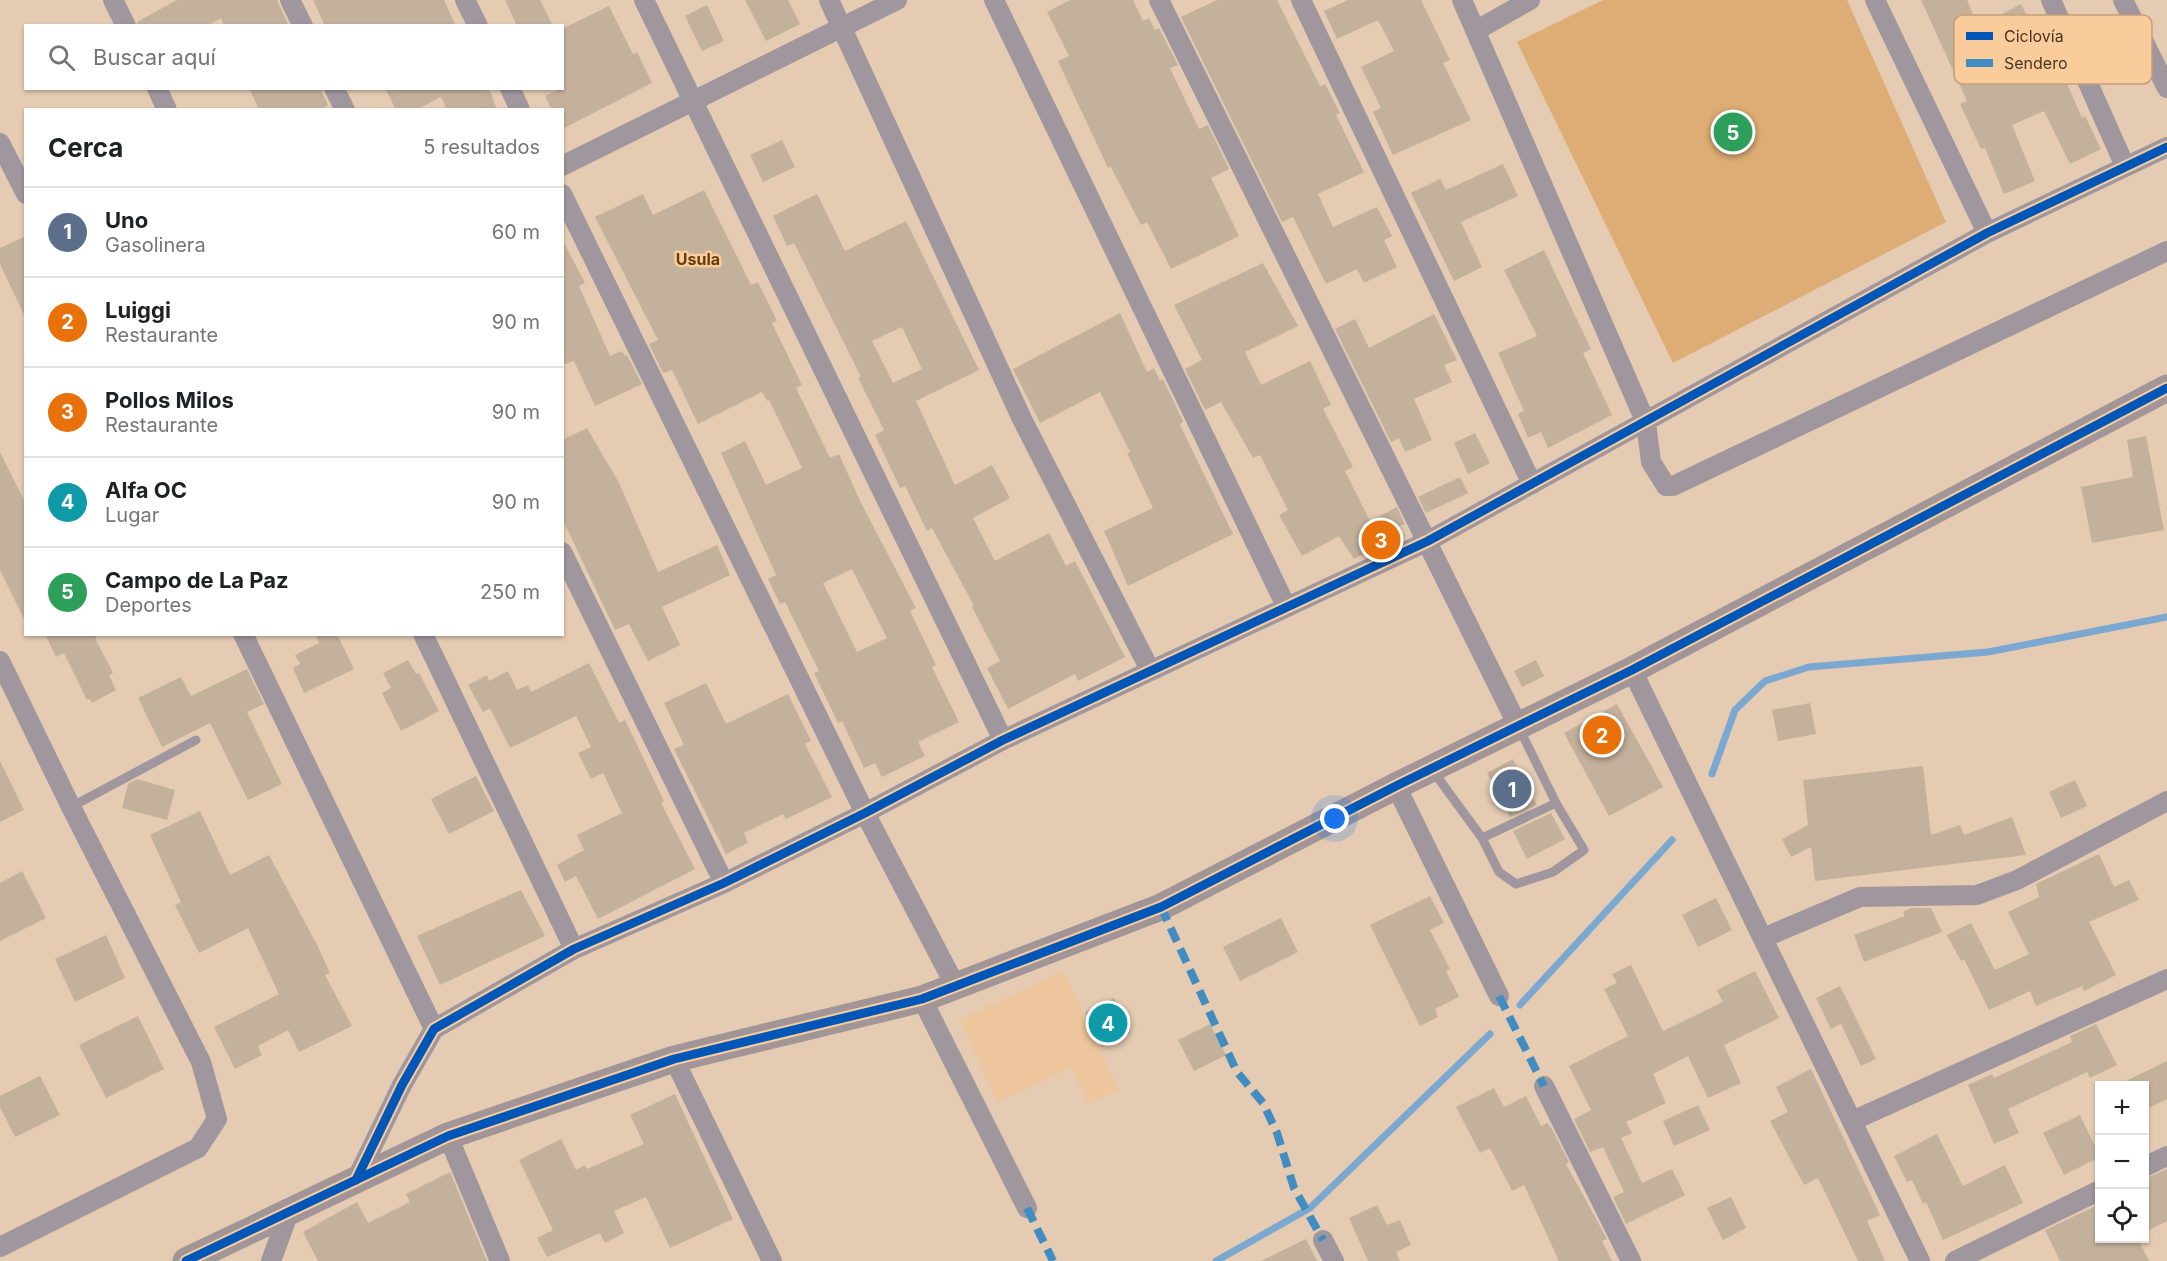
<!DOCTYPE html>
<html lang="es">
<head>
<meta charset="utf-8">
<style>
  :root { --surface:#fff; --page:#f6f6f6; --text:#202124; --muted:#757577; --line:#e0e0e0; --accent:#7f6a54 }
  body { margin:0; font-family:Inter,sans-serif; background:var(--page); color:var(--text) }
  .controls { position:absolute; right:18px; bottom:18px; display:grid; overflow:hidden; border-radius:0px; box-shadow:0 2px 4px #0004 }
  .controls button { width:54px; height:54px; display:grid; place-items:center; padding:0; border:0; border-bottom:2px solid var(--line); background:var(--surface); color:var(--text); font:30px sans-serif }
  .you { position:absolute; left:1335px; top:819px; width:21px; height:21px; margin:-15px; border:4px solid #fff; border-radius:50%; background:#1a73e8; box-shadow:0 0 0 9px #1a73e833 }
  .badge { display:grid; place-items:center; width:39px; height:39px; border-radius:50%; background:var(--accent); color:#fff; font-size:20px; font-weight:700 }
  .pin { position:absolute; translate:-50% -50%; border:3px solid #fff; box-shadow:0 2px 6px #0006 }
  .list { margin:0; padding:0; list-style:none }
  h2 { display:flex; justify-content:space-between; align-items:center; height:78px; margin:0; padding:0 24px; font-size:26px }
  h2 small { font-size:20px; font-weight:400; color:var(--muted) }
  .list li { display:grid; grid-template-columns:39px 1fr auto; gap:18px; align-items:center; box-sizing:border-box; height:90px; padding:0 24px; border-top:2px solid var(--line) }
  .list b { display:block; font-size:22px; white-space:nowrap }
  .list p { margin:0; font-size:20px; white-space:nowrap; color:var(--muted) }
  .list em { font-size:20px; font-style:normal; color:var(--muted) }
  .icon { flex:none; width:33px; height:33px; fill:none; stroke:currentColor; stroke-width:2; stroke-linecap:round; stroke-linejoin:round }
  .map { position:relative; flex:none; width:2167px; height:1261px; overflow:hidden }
  .search { position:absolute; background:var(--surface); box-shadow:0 2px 4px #0004; left:24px; top:24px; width:540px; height:66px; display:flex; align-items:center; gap:15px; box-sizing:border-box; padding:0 21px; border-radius:0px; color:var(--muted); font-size:22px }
  .panel { position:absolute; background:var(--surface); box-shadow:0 2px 4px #0004; left:24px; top:108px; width:540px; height:528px; border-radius:0px }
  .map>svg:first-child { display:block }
  .built { fill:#edc69d }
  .green { fill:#ddad75 }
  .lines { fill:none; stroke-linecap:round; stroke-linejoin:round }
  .stream { stroke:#7aa8d0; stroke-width:7 }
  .building { fill:#c4b19c; fill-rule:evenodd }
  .lane { stroke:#a0979e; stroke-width:9 }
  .street { stroke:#a0979e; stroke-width:20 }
  .secondary { stroke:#a19598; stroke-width:27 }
  .quiet { stroke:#418cc0; stroke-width:8; stroke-dasharray:15 8; stroke-linecap:butt }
  .cycleway-casing { stroke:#facc9c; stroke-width:13 }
  .cycleway { stroke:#0057b8; stroke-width:9 }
  .labels { text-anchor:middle; stroke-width:5; stroke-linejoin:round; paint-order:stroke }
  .neighbourhood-label { font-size:16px; font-weight:bold; fill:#643e09; stroke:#facc9c }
  .key { fill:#facc9c; stroke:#c59f77; stroke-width:1.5 }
  .key-label { font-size:16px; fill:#483622 }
</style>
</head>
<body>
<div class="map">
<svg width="2167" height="1261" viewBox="0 0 2167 1261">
  <rect width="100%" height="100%" fill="#e4cbb2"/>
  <polygon class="built" points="1063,971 1119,1090 1088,1104 1071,1068 998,1102 959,1020"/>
  <polygon class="green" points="1603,0 1847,0 1946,222 1673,363 1517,42"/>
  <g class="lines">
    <g class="stream">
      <polyline points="1712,774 1735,710 1765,681 1809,667 1988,652 2167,617"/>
      <polyline points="1520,1005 1672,840"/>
      <polyline points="1216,1261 1310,1208 1490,1034"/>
    </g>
  </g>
  <g class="building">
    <polygon points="177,0 277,0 289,26 224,26 221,18 207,26 138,26 137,22"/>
    <polygon points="313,0 444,0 456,26 325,26"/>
    <polygon points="505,0 540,0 553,26 517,26"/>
    <polygon points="745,0 788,0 800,24 766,41"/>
    <polygon points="1070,0 1133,0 1143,21 1149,18 1155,30 1159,28 1178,65 1170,68 1199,129 1208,125 1229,169 1211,178 1239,236 1171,269 1147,222 1141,225 1111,167 1108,168 1058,61 1069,56 1047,12"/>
    <polygon points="1217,0 1277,0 1320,86 1325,84 1340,113 1336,115 1364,172 1318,194 1333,227 1377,207 1392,236 1384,240 1397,267 1364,283 1357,269 1326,284 1293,217 1282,222 1181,17"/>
    <polygon points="1348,0 1421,0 1450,60 1443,63 1471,120 1393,155 1373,112 1381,108 1361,67 1394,51 1378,20 1337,39 1324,11"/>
    <polygon points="1921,0 1967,0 1973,14 1959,20 1986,78 2022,63 1998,16 2021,4 2045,52 2052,49 2082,118 2085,116 2101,149 2070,164 2044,111 2012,125 2035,181 2004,194 1985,148 1981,149 1960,104 1967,101"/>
    <polygon points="707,5 724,41 702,51 685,16"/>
    <polygon points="609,6 633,54 637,52 652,83 562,129 562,110 552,110 545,96 562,88 562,29"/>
    <polygon points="249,88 320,88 328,105 319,110 259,110"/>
    <polygon points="385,88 489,88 497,110 447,110 441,97 416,110 396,110"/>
    <polygon points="782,140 795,167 763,182 750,155"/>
    <polygon points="1503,164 1518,196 1461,222 1482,267 1454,281 1411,193 1440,179 1446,190"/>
    <path d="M704,190L751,285L758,282L777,321L772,323L802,385L796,388L830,458L839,454L860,501L916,608L910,611L936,665L932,667L959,722L918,742L925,756L882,777L875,763L864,768L842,721L838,723L814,673L819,671L785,602L780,604L768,579L776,575L721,453L745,441L766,485L802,468L769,400L767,401L762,392L698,424L672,370L663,373L649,344L658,340L595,217L643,194L653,215ZM852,569L887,638L857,652L823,583Z"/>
    <path d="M817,194L845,251L906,221L979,370L916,401L955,485L992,465L1010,498L973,518L995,561L1049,533L1066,566L1075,561L1125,657L1078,681L1075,674L1008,709L987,668L1000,661L972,607L974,606L932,528L927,531L905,486L900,488L875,435L884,430L858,378L861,377L794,243L787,246L773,216ZM902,327L922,369L893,383L872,341Z"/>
    <polygon points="26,236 26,319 0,264 0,248"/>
    <polygon points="562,239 585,283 579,286 610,356 622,351 625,356 627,355 642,384 595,406 574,361 562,365"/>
    <polygon points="1544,250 1591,349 1583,353 1612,415 1548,448 1541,432 1528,438 1518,414 1524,411 1498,353 1537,336 1504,270"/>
    <polygon points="1263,263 1298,326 1245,352 1261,385 1310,361 1331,405 1323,409 1353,467 1345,471 1370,521 1397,507 1405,524 1398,527 1402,534 1354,559 1339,536 1302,556 1279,515 1288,510 1260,455 1253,458 1221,402 1205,410 1185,369 1202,360 1174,305"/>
    <polygon points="1120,313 1147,372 1154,368 1160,381 1163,379 1183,421 1180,425 1233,534 1128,586 1104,531 1153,508 1127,453 1130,452 1100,392 1040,423 1013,369"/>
    <polygon points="1434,314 1457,360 1444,365 1452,382 1414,399 1432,440 1405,452 1399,438 1391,442 1335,329 1355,319 1369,348"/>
    <polygon points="587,428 619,483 658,572 717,545 730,575 662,607 680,645 648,661 629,624 615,630 562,518 562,440"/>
    <polygon points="1475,433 1490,463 1468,474 1454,443"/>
    <polygon points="2146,436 2164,530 2092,543 2081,487 2133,477 2127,440"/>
    <polygon points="0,452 26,504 26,623 0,570"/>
    <polygon points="1460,477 1468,493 1426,513 1418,497"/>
    <polygon points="45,634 101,634 95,638 113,673 109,675 116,690 92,703 90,699 87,700 64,653 56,657"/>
    <polygon points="315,634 337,634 354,669 304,693 293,668 300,664 295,655 319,643"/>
    <polygon points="408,660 416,674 419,673 439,711 401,731 382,693 391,688 383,673"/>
    <polygon points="1536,660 1544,676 1522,687 1514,671"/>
    <polygon points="589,663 619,723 625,720 664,801 661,803 695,869 598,919 576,876 565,882 557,865 584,850 577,835 622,813 603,773 591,779 578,753 591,747 576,716 510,748 490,708 483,712 468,685 487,675 489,681 508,671 517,690 528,685 531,692"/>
    <polygon points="247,669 264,704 247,712 282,784 248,800 210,723 162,747 138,698 181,677 191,696"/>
    <polygon points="706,683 726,724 788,694 811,741 805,744 832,797 786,819 783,814 744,833 748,843 726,854 674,749 684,745 664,703"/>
    <polygon points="1810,703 1816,734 1778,741 1772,710"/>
    <polygon points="1617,704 1663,787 1609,816 1564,733"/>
    <polygon points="1513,759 1537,805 1510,817 1487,773"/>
    <polygon points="0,761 24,810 0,822"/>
    <polygon points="1923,766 1931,835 1960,825 1964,835 2012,817 2026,855 1815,881 1811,847 1791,857 1782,839 1808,825 1803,780"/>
    <polygon points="476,776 494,811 449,834 431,799"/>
    <polygon points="137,779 175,790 167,820 122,808 128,784"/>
    <polygon points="2075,780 2087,806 2061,818 2049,792"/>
    <polygon points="200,811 230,875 269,855 317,945 330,973 325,975 352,1026 299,1052 288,1030 258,1046 262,1055 235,1069 214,1027 279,994 248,928 199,953 175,905 181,902 150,835"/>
    <polygon points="1551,813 1565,839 1527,859 1513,831"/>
    <polygon points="2099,854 2114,887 2129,880 2139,900 2089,922 2116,975 2084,991 2082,986 2036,1006 2030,991 1989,1010 1964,959 1961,961 1947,935 1971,923 1995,970 2029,954 2008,912 2039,897 2036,884"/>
    <polygon points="22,871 46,918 0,941 0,883"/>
    <polygon points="521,890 545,936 440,985 417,936"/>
    <polygon points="1430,896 1444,923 1430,930 1450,969 1446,971 1459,997 1435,1009 1438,1017 1420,1026 1370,925"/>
    <polygon points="1716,898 1732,930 1698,947 1682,915"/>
    <polygon points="1911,908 1931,908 1942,932 1864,962 1854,935 1905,916 1903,912"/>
    <polygon points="1281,918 1298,952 1240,981 1223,947"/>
    <polygon points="106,935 125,978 75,1002 55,959"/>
    <polygon points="1631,965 1663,1031 1723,1002 1717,990 1755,971 1779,1018 1724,1045 1741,1083 1708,1098 1688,1056 1653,1074 1666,1103 1626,1122 1632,1133 1621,1138 1642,1183 1672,1169 1685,1195 1626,1224 1613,1197 1624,1192 1603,1147 1590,1152 1574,1119 1591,1110 1569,1066 1628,1036 1604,989 1617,983 1612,974"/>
    <polygon points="1840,986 1876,1059 1861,1066 1841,1024 1831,1029 1816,998"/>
    <polygon points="1114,998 1131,1033 1102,1047 1085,1012"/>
    <polygon points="138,1016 164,1069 106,1098 79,1045"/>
    <polygon points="1210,1024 1226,1055 1194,1071 1178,1040"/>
    <polygon points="2096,1024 2117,1065 2090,1078 2087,1072 2008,1109 2019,1133 1994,1144 1968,1085 1992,1074 1994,1078 2072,1042 2070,1036"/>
    <polygon points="2167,1061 2167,1099 2145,1110 2145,1086 2116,1086"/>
    <polygon points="1811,1069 1880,1215 1867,1221 1885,1261 1858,1261 1818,1178 1804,1185 1770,1121 1788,1112 1776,1087"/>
    <polygon points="40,1076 60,1115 15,1137 0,1107 0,1096"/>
    <polygon points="1494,1088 1504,1107 1526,1096 1541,1126 1547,1123 1552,1129 1569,1162 1566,1164 1607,1239 1602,1241 1612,1261 1559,1261 1524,1185 1512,1191 1490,1148 1480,1153 1456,1107"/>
    <polygon points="675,1094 733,1219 670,1248 646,1197 614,1211 624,1233 605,1243 600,1233 547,1257 537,1238 553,1230 519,1160 561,1139 576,1170 585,1165 587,1169 644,1144 630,1115"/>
    <polygon points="1698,1105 1710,1130 1674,1146 1663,1121"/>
    <polygon points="2080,1115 2100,1157 2064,1175 2043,1133"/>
    <polygon points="1937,1134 1963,1186 2005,1165 2023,1203 1943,1240 1926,1202 1923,1204 1912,1180 1907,1182 1894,1156"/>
    <polygon points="2167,1169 2167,1221 2145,1232 2145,1179"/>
    <polygon points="450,1172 487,1261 318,1261 303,1232 357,1202 368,1223 410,1202 406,1194"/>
    <polygon points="1731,1197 1746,1228 1723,1240 1707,1208"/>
    <polygon points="2100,1204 2100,1239 2138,1239 2149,1261 2060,1261 2045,1230"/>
    <polygon points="1377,1205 1387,1225 1400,1220 1411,1245 1396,1252 1400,1261 1368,1261 1349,1218"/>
    <polygon points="1306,1239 1317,1261 1261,1261"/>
  </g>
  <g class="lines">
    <g class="lane">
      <polyline points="1433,771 1482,838 1556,803 1519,728"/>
      <polyline points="71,807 196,740"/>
      <polyline points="1482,838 1499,872 1516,884 1553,872 1584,850 1556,803"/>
    </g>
    <g class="street">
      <polyline points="113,0 126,26"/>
      <polyline points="290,0 303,26"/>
      <polyline points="465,0 478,26"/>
      <polyline points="644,0 1003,740"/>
      <polyline points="829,0 1022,419 1150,670"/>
      <polyline points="994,0 1286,606"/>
      <polyline points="1159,0 1519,728"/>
      <polyline points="1301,0 1532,484"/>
      <polyline points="1462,0 1646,423 1651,462 1666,486 1673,486 2167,251"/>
      <polyline points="1875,0 1987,233"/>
      <polyline points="2051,0 2125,166"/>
      <polyline points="2123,0 2167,88"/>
      <polyline points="1477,30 1530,0"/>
      <polyline points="157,88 167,110"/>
      <polyline points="334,88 345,110"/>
      <polyline points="510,88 520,110"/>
      <polyline points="0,143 26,194"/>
      <polyline points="562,166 897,0"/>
      <polyline points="562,194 865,813 956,987"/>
      <polyline points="562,552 724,883"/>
      <polyline points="243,634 434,1029"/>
      <polyline points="423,634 574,949"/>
      <polyline points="0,661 71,807 201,1062 217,1119 198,1148 0,1247"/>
      <polyline points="1632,670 1920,1261"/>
      <polyline points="1396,786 1499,996"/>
      <polyline points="1763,938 1860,897 1977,895 2017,880 2167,801"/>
      <polyline points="922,999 1027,1208"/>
      <polyline points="674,1059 772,1261"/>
      <polyline points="1544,1086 1631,1261"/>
      <polyline points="1852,1121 2167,979"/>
      <polyline points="448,1136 500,1261"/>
      <polyline points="2144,1167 2167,1156"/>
      <polyline points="356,1180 402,1085 434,1029 574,949 724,883 865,813 1003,740 1428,541 1987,233 2167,147"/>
      <polyline points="1323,1240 1334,1261"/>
      <polyline points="271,1261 289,1212"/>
      <polyline points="1955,1261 2100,1190"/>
    </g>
    <polyline class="secondary" points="186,1261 448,1136 674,1059 922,999 1161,907 1396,786 1632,670 2167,388"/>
    <g class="quiet">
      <polyline points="1161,907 1237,1072 1263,1103 1277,1133 1294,1188 1323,1240"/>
      <polyline points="1499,996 1544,1086"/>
      <polyline points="1027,1208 1053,1261"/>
    </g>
    <defs>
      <g id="cycleway">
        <polyline points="356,1180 402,1085 434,1029 574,949 724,883 865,813 1003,740 1428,541 1987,233 2167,147"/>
        <polyline points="186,1261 448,1136 674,1059 922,999 1161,907 1396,786 1632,670 2167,388"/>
      </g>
    </defs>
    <use href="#cycleway" class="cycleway-casing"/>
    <use href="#cycleway" class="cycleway"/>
  </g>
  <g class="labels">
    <g class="neighbourhood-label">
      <text x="698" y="265">Usula</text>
    </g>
  </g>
  <rect x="1954" y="15" width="198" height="69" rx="9" class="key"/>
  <rect x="1966" y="32" width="27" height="8" fill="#0057b8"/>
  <rect x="1966" y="59" width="27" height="8" fill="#418cc0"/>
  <g class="key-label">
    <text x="2004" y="42">Ciclovía</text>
    <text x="2004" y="69">Sendero</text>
  </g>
</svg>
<div class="controls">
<button>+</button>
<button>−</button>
<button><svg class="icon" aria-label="locate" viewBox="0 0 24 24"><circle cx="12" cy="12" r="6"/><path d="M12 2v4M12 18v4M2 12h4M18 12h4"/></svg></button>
</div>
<div class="you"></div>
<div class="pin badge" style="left:1512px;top:789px;background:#5c6f8a">1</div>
<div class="pin badge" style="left:1602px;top:735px;background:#e8710a">2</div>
<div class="pin badge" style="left:1381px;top:540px;background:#e8710a">3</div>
<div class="pin badge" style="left:1108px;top:1023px;background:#0f9aa8">4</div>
<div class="pin badge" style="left:1733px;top:132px;background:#2e9e5b">5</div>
<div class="search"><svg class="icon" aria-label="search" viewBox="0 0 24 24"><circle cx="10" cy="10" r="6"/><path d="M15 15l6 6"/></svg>Buscar aquí</div>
<section class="panel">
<h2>Cerca<small>5 resultados</small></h2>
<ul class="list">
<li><span class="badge" style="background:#5c6f8a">1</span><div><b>Uno</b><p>Gasolinera</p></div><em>60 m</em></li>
<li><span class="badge" style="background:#e8710a">2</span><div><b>Luiggi</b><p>Restaurante</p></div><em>90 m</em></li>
<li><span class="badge" style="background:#e8710a">3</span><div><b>Pollos Milos</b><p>Restaurante</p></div><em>90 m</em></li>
<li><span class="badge" style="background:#0f9aa8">4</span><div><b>Alfa OC</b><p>Lugar</p></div><em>90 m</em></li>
<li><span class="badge" style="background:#2e9e5b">5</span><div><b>Campo de La Paz</b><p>Deportes</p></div><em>250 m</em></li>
</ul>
</section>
</div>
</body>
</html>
